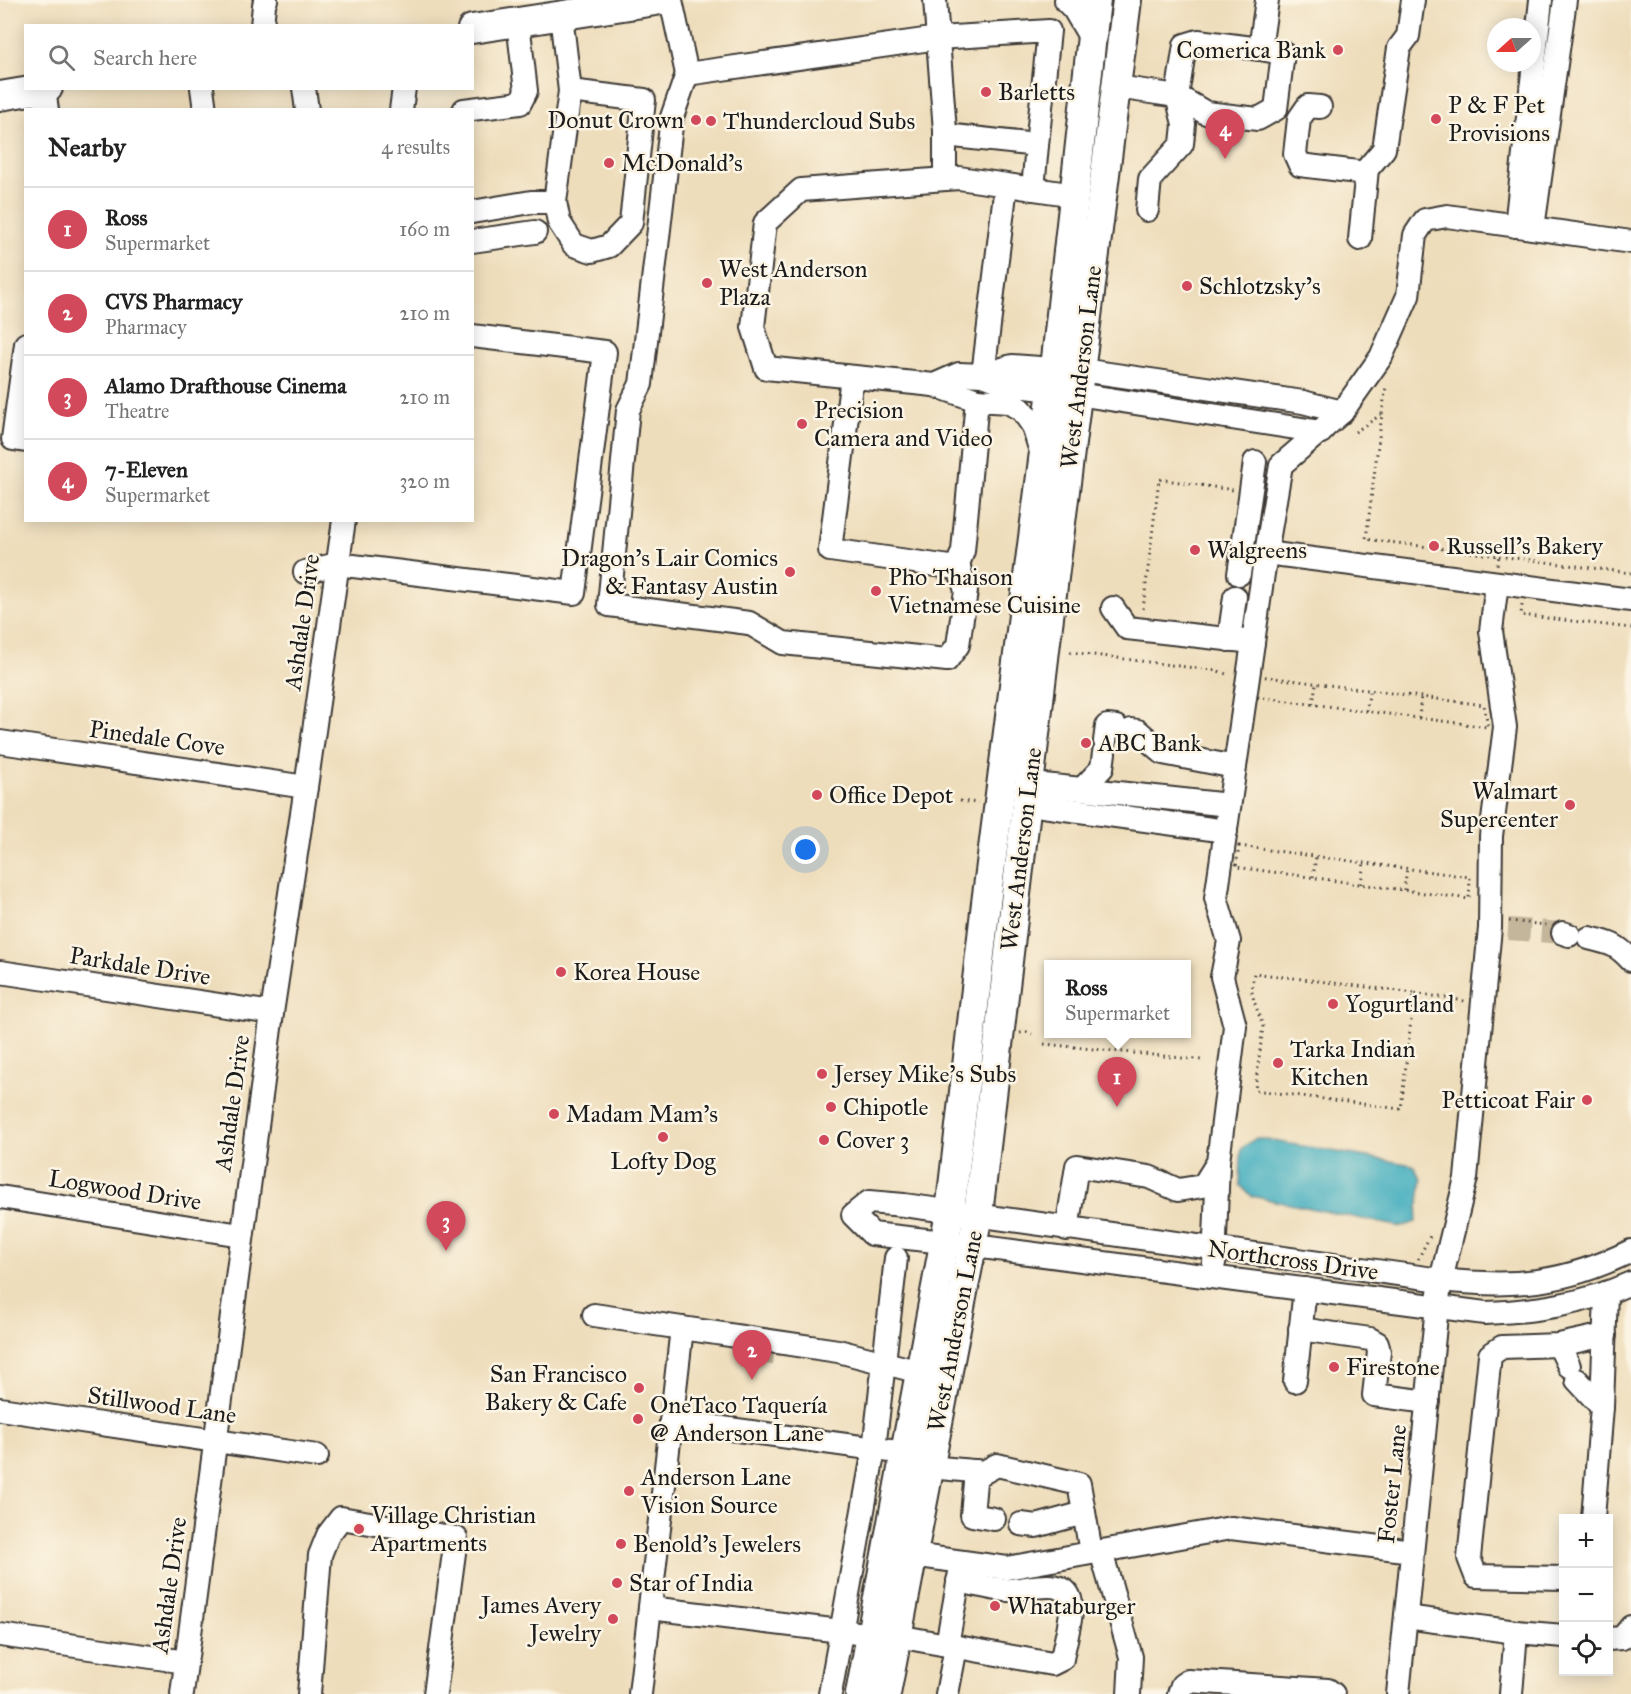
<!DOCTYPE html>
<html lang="en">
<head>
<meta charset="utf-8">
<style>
  :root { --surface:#fff; --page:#f6f6f6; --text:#222; --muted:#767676; --line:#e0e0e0; --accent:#d1495b }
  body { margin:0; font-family:"IM FELL Great Primer",serif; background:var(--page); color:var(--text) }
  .controls { position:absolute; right:18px; bottom:18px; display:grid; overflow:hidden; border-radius:0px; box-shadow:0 3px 15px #0003 }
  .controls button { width:54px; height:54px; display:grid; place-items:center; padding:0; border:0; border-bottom:2px solid var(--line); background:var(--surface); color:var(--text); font:30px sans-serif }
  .compass { position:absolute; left:1487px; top:18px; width:54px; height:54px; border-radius:50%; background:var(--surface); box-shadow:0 3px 15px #0003; rotate:249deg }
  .you { position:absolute; left:806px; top:850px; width:21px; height:21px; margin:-15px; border:4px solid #fff; border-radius:50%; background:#1a73e8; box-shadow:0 0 0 9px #1a73e833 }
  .badge { display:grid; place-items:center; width:39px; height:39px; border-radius:50%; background:var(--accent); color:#fff; font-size:20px; font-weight:700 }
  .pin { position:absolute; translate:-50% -50px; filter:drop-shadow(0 2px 3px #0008) }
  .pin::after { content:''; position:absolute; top:32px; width:21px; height:18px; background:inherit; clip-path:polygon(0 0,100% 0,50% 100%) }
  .popup { position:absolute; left:1044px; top:960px; width:147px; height:78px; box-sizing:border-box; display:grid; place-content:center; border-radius:0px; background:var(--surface); filter:drop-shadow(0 2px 4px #0005); font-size:20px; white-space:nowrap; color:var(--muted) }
  .popup b { font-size:22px; color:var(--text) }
  .popup::after { content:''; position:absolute; left:50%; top:100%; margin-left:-12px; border:12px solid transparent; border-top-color:var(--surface) }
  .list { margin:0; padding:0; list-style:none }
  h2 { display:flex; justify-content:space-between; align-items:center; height:78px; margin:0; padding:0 24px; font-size:26px }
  h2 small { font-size:20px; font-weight:400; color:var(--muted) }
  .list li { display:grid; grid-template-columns:39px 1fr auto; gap:18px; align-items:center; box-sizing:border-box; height:84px; padding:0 24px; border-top:2px solid var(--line) }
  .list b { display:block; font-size:22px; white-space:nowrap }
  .list p { margin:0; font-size:20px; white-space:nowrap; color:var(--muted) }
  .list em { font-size:20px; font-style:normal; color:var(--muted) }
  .icon { flex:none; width:33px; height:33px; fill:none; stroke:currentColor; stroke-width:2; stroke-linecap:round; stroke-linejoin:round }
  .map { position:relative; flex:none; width:1631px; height:1694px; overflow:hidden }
  .search { position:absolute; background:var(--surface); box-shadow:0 3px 15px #0003; left:24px; top:24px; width:450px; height:66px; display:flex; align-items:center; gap:15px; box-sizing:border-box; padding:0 21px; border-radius:0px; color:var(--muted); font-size:22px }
  .panel { position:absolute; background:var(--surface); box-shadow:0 3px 15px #0003; left:24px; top:108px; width:450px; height:414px; border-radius:0px }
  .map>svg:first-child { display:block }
  .water { fill:#3eacbd; stroke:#2d646c; stroke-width:1.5 }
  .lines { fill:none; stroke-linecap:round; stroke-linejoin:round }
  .minor-tunnel { stroke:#c4b69b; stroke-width:22; stroke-dasharray:22 11; stroke-linecap:butt }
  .minor-casing { stroke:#3c3934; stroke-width:26 }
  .major-casing { stroke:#3c3934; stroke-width:32 }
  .path { stroke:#3c3934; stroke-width:3; stroke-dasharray:1.5 4.5; stroke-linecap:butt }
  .minor { stroke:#fff; stroke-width:22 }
  .major { stroke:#fff; stroke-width:28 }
  .poi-dot { fill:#d1495b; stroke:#fcf5e5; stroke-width:2 }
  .labels { text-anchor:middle; stroke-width:5; stroke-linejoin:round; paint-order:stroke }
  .poi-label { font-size:24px; fill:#1c1c1c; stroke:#fcf5e5; text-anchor:start }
  .street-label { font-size:24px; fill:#1c1c1c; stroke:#fcf5e5 }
</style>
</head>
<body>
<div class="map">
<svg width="1631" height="1694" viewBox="0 0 1631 1694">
  <rect width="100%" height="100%" fill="#fcf5e5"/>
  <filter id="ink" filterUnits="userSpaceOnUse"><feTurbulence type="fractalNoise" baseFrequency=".0167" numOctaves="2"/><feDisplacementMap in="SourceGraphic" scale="12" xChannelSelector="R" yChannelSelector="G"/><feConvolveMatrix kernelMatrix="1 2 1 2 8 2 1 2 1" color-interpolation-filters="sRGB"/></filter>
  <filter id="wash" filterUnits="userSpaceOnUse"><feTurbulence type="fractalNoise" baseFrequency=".008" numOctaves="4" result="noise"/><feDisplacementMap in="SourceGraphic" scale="24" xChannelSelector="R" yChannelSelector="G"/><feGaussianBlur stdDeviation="1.35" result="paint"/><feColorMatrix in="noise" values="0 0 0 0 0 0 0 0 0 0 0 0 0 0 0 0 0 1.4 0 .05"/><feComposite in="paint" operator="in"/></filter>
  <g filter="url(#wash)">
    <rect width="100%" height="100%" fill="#edb"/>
    <polygon class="water" points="1256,1138 1413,1165 1422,1180 1416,1222 1401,1227 1251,1196 1240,1185 1241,1149"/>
  </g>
  <g filter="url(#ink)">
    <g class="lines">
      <g class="minor-tunnel">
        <polyline points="1508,929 1563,933"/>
        <polyline points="756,1352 774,1354"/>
      </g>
      <defs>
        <g id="minor">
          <polyline points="671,0 687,74 938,38 1049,31 1037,145"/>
          <polyline points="935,0 945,131 945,179"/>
          <polyline points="561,15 570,91 555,202 559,222 574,245 592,251 609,246 631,223 644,100 570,91"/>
          <polyline points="262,26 264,5 266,0"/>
          <polyline points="687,74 672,117 641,384 628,410 609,605 749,623 783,643 947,660 958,645 966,591 958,564"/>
          <polyline points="1117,87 1177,96 1206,113 1258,119 1276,109 1283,53 1260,49"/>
          <polyline points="202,88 205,110"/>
          <polyline points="304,88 307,110"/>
          <polyline points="44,89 47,110"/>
          <polyline points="1320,107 1308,106 1299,119 1295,154 1300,165 1366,173"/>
          <polyline points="401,110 404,88"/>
          <polyline points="464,110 520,103 526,91 518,22"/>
          <polyline points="945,135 1037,145 1033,189"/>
          <polyline points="1006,185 983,375 959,374 934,385 766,368 753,327 765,223 801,190 959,178 1075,195"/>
          <polyline points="1147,210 1150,179 1182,144 1184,124 1177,96 1185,45 1198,41 1260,49 1267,0"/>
          <polyline points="472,212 531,202 555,202"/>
          <polyline points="1516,226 1541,0"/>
          <polyline points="1533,228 1565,0"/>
          <polyline points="1360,239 1367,169 1384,149 1399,48 1408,36 1413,0"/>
          <polyline points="472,241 535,232"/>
          <polyline points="26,344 13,439 26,441"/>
          <polyline points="1081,370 1303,402 1342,412"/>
          <polyline points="852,377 830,550 950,567 958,564 963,551 977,400"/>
          <polyline points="934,385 977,400 1008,402 1022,410 1033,426 1042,455"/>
          <polyline points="1051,390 1010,385 983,375 1012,366 1054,369"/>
          <polyline points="1077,394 1321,432"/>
          <polyline points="1266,553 1631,600"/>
          <polyline points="305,572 337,564 574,593 605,352 472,336"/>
          <polyline points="1239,574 1255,462"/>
          <polyline points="1113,608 1127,628 1253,642"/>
          <polyline points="1229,640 1235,597"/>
          <polyline points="1131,730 1138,731 1163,753 1235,767"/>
          <polyline points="1105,741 1107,726 1116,727"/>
          <polyline points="0,742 306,787"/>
          <polyline points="1082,789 1102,768 1104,753"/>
          <polyline points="1035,795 1044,785 1229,805"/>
          <polyline points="1035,795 1043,806 1226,831"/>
          <polyline points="1563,933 1569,935"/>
          <path d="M1589,938C1610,943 1616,944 1631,960"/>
          <polyline points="0,972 272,1013"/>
          <polyline points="0,1197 241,1235"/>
          <polyline points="1067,1229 1077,1166 1149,1177 1178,1190 1203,1186 1218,1162 1235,1026 1222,977 1229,941 1216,898 1266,553 1281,465 1342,412 1381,357 1408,296 1415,235 1425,220 1447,216 1631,242"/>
          <path d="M1631,1251C1564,1284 1514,1288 1441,1280L904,1205L869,1202L853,1215L872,1234L944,1242L1485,1313C1536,1311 1584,1304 1631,1283"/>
          <polyline points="1214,1263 1218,1164"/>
          <polyline points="594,1315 838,1351 920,1372"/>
          <polyline points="1300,1329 1370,1339 1377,1343 1379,1352 1374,1395 1428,1402"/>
          <polyline points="1559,1345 1569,1366"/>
          <polyline points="1577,1380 1602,1407"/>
          <polyline points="1295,1381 1305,1289"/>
          <polyline points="0,1409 317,1456"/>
          <polyline points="671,1421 905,1453"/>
          <polyline points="929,1467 984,1472 997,1465 1079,1484 1091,1552"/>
          <polyline points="976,1471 972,1515 994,1519"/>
          <polyline points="1593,1518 1602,1407 1606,1293"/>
          <polyline points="1021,1524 1036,1526 1084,1513"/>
          <polyline points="1101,1551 1131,1657 1129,1694"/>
          <polyline points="912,1555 1007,1568 1231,1528 1412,1551"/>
          <polyline points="1564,1578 1476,1576 1469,1558 1490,1355 1502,1347 1559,1345 1605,1335"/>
          <polyline points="650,1608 857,1633"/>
          <polyline points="1406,1617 1516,1632 1564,1636"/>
          <polyline points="0,1635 186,1662"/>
          <path d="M897,1636L1052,1664L1062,1659C1064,1646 1073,1614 1071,1603C1066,1573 1024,1592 1005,1590C989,1588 974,1584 958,1581"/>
          <polyline points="1608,1639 1622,1638 1631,1627"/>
          <polyline points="947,1645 961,1567"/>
          <polyline points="182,1694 272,1013 306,787 344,520"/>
          <polyline points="309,1694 320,1555 328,1535 341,1518 456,1538 435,1694"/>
          <polyline points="640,1694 682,1328"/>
          <polyline points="830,1694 874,1449 896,1258"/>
          <polyline points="947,1694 956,1647"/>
          <polyline points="1179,1694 1182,1685 1188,1681 1328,1690 1333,1694"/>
          <polyline points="1398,1694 1437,1306 1441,1280 1466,1178 1490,928 1491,836 1505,727 1491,631 1497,583"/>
          <polyline points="1511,1694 1516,1632"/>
        </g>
        <g id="major">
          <polyline points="1069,0 1076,7 1093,36"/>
          <polyline points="472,29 662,0"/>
          <polyline points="0,96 48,88"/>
          <polyline points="860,1694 950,1212 986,903 1056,359 1096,0"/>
          <polyline points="886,1694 978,1214 1047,633 1127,0"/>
        </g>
      </defs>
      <use href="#minor" class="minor-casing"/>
      <use href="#major" class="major-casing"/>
      <g class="path">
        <polyline points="1382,414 1386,386"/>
        <polyline points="1355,432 1382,414 1366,539 1499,556 1497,565"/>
        <polyline points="1499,556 1631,573"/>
        <polyline points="1522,605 1521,615 1631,628"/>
        <polyline points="1143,609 1159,479 1233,490"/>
        <polyline points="1070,652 1218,671 1229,675"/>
        <polygon points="1259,676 1484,705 1488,727 1257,697"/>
        <polyline points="1313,704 1316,683"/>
        <polyline points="1366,711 1370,690"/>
        <polyline points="1419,718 1421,697"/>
        <polyline points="960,801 978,803"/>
        <polygon points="1239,846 1470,877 1469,899 1236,867"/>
        <polyline points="1313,877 1316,856"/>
        <polyline points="1361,884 1364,862"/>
        <polyline points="1404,890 1407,868"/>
        <polyline points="1509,921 1547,925"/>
        <polyline points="1414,993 1254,973 1252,992 1254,1001 1263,1026 1255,1090 1401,1109 1414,993 1465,1001"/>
        <polyline points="1020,1033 1027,1032 1032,1034"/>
        <polyline points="1044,1044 1202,1060"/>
        <polyline points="1418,1259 1430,1236"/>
      </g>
      <use href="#minor" class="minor"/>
      <use href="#major" class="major"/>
    </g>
  </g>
  <g class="poi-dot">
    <circle cx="1338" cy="50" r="6"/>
    <circle cx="986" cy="92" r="6"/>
    <circle cx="1436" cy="119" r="6"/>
    <circle cx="696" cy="120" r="6"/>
    <circle cx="711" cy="121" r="6"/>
    <circle cx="609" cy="163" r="6"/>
    <circle cx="707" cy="283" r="6"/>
    <circle cx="1187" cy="286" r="6"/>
    <circle cx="802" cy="424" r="6"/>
    <circle cx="1434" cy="546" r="6"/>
    <circle cx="1195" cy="550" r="6"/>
    <circle cx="790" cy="572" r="6"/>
    <circle cx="876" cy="591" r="6"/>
    <circle cx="1086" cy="743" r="6"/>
    <circle cx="817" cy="795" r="6"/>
    <circle cx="1570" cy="805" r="6"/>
    <circle cx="561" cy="972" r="6"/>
    <circle cx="1333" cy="1004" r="6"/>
    <circle cx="1278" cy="1063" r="6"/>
    <circle cx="822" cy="1074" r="6"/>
    <circle cx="1587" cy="1100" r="6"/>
    <circle cx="831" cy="1107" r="6"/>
    <circle cx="554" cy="1114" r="6"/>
    <circle cx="663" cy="1137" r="6"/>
    <circle cx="824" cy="1140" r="6"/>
    <circle cx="1334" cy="1367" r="6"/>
    <circle cx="639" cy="1388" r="6"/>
    <circle cx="638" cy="1419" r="6"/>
    <circle cx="629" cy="1491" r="6"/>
    <circle cx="359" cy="1529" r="6"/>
    <circle cx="621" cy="1544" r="6"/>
    <circle cx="617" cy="1583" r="6"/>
    <circle cx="995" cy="1606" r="6"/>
    <circle cx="613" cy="1619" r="6"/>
  </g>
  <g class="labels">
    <g class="poi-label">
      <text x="1326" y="58" text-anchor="end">Comerica Bank</text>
      <text x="998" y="100">Barletts</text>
      <text x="1448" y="113">P &amp; F Pet<tspan x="1448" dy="28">Provisions</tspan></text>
      <text x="684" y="128" text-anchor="end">Donut Crown</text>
      <text x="723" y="129">Thundercloud Subs</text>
      <text x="621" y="171">McDonald's</text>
      <text x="719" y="277">West Anderson<tspan x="719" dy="28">Plaza</tspan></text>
      <text x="1199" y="294">Schlotzsky's</text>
      <text x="814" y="418">Precision<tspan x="814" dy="28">Camera and Video</tspan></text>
      <text x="1446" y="554">Russell's Bakery</text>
      <text x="1207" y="558">Walgreens</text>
      <text x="778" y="566" text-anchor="end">Dragon's Lair Comics<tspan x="778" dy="28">&amp; Fantasy Austin</tspan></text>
      <text x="888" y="585">Pho Thaison<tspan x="888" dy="28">Vietnamese Cuisine</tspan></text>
      <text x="1098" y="751">ABC Bank</text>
      <text x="1558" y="799" text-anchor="end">Walmart<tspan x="1558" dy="28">Supercenter</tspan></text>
      <text x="829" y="803">Office Depot</text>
      <text x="573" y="980">Korea House</text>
      <text x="1345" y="1012">Yogurtland</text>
      <text x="1290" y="1057">Tarka Indian<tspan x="1290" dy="28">Kitchen</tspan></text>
      <text x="834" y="1082">Jersey Mike's Subs</text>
      <text x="1575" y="1108" text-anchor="end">Petticoat Fair</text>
      <text x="843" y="1115">Chipotle</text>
      <text x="566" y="1122">Madam Mam's</text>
      <text x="836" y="1148">Cover 3</text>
      <text x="663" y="1169" text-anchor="middle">Lofty Dog</text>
      <text x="1346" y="1375">Firestone</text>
      <text x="627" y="1382" text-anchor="end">San Francisco<tspan x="627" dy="28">Bakery &amp; Cafe</tspan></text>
      <text x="650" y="1413">OneTaco Taquería<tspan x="650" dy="28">@ Anderson Lane</tspan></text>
      <text x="641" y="1485">Anderson Lane<tspan x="641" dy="28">Vision Source</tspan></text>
      <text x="371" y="1523">Village Christian<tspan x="371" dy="28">Apartments</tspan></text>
      <text x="633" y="1552">Benold's Jewelers</text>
      <text x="629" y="1591">Star of India</text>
      <text x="601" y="1613" text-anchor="end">James Avery<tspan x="601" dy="28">Jewelry</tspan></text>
      <text x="1007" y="1614">Whataburger</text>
    </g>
    <g class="street-label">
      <text transform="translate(1081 367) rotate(-83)" y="8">West Anderson Lane</text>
      <text transform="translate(302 622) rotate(-82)" y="8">Ashdale Drive</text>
      <text transform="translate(157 738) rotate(8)" y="8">Pinedale Cove</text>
      <text transform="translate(1021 849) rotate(-83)" y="8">West Anderson Lane</text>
      <text transform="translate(140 966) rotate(9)" y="8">Parkdale Drive</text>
      <text transform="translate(232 1103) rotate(-82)" y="8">Ashdale Drive</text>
      <text transform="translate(125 1190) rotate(9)" y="8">Logwood Drive</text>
      <text transform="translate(1293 1260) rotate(8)" y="8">Northcross Drive</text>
      <text transform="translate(955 1331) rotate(-79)" y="8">West Anderson Lane</text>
      <text transform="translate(162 1405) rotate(8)" y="8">Stillwood Lane</text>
      <text transform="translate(1392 1484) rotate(-84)" y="8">Foster Lane</text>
      <text transform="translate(169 1585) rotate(-82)" y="8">Ashdale Drive</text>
    </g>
  </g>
</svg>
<div class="controls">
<button>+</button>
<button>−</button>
<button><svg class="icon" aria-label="locate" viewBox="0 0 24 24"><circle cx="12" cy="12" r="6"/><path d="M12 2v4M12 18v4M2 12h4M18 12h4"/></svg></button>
</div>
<svg class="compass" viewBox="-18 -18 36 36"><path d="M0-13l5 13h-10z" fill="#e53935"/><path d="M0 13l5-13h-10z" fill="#767676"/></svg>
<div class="you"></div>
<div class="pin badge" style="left:1117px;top:1107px">1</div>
<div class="popup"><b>Ross</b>Supermarket</div>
<div class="pin badge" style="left:752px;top:1380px">2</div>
<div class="pin badge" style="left:446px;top:1251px">3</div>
<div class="pin badge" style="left:1225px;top:159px">4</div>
<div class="search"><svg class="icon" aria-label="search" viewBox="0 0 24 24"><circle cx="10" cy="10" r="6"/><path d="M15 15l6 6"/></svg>Search here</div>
<section class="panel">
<h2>Nearby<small>4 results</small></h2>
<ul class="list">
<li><span class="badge">1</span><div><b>Ross</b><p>Supermarket</p></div><em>160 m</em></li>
<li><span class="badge">2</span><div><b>CVS Pharmacy</b><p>Pharmacy</p></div><em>210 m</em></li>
<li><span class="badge">3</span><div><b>Alamo Drafthouse Cinema</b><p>Theatre</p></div><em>210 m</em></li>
<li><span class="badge">4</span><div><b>7-Eleven</b><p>Supermarket</p></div><em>320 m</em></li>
</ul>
</section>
</div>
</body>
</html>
